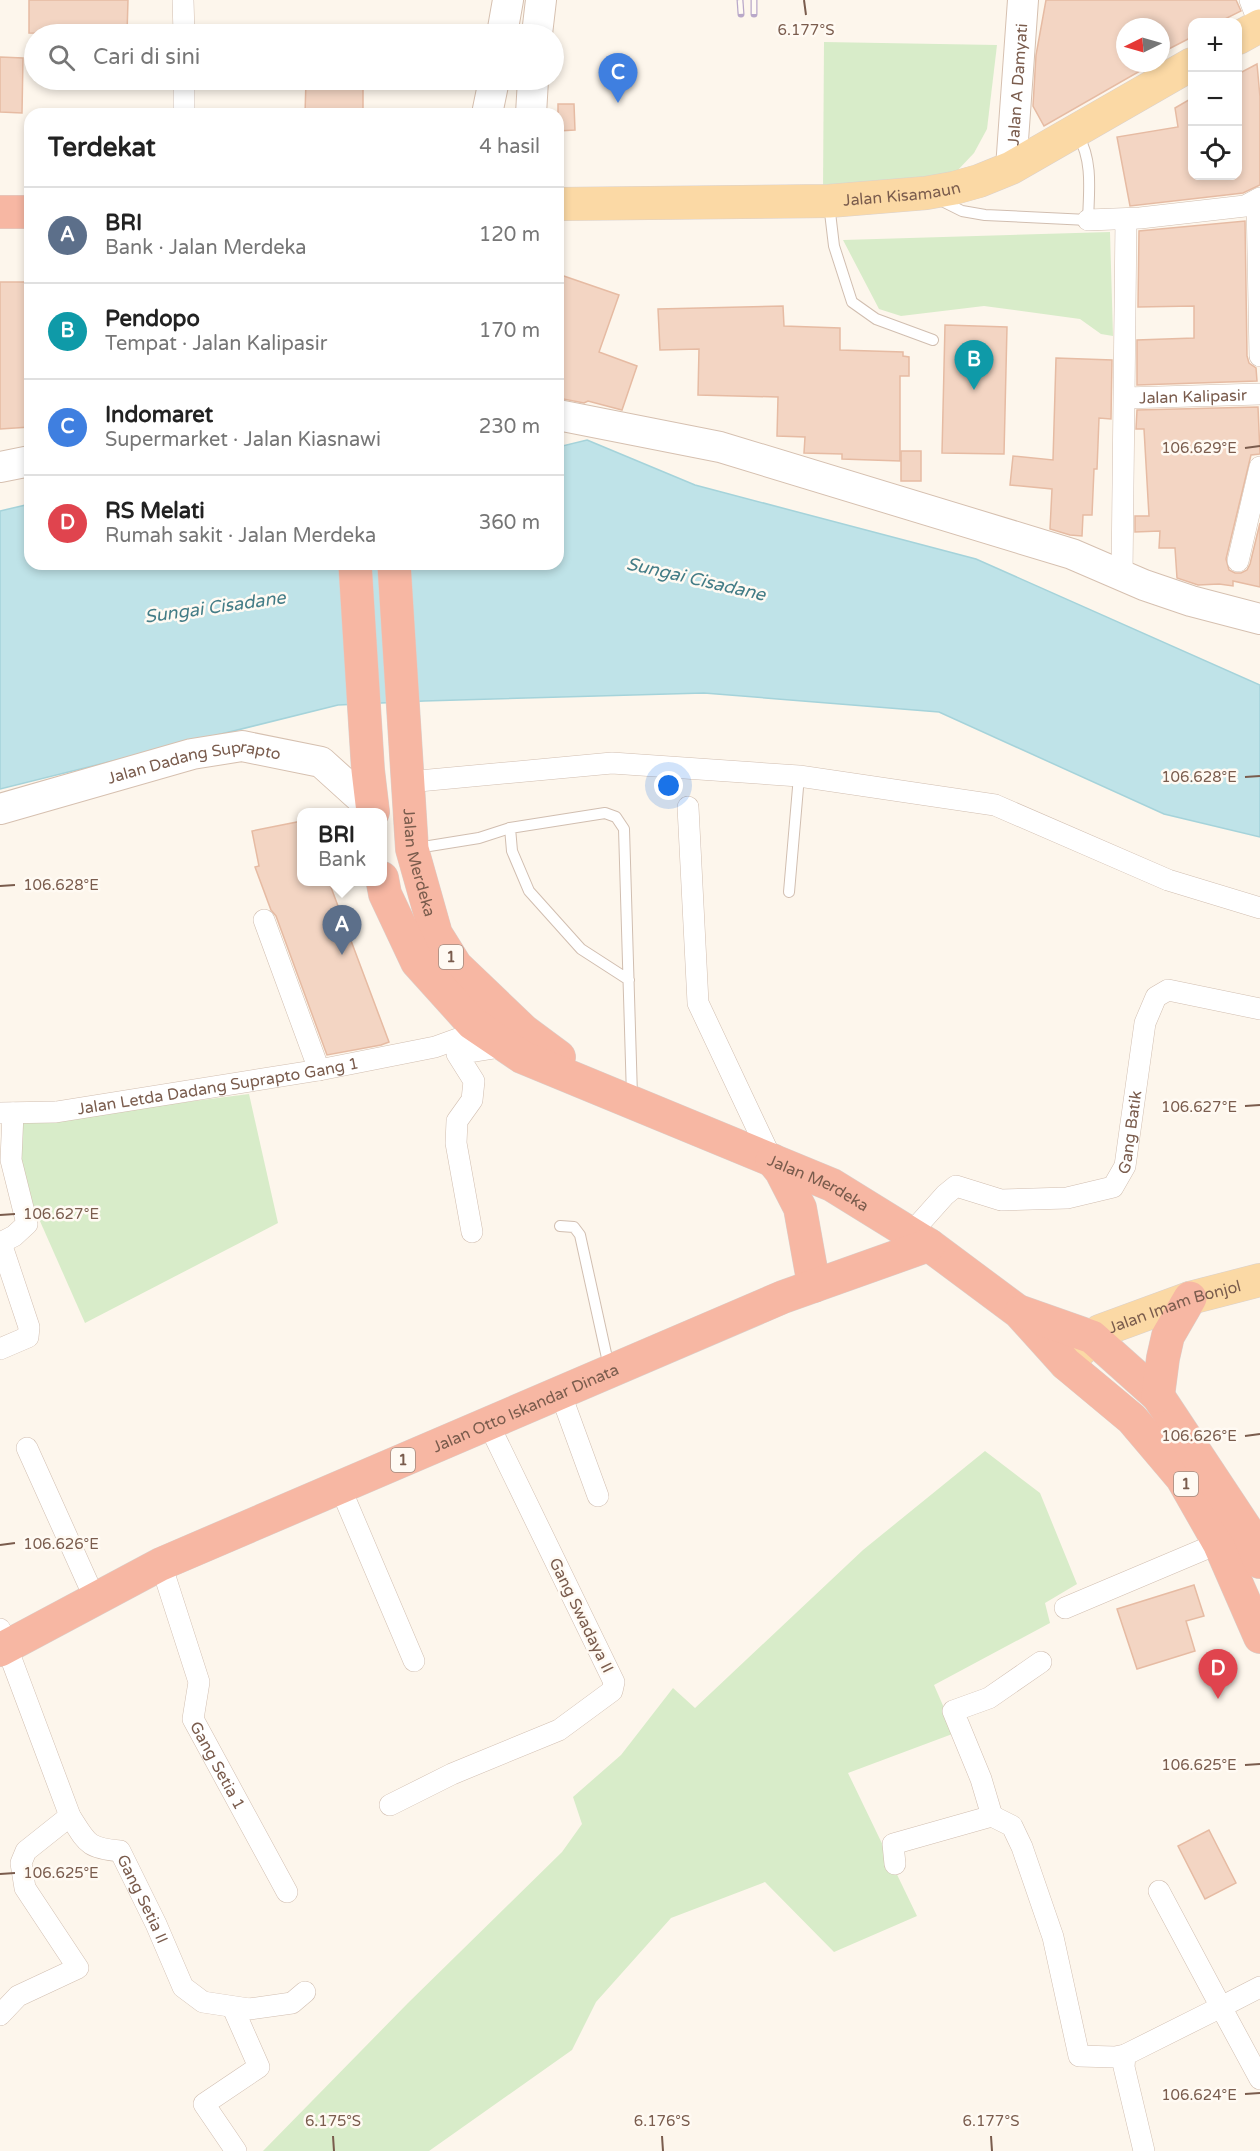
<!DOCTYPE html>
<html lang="id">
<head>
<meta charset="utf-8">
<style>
  :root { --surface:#fff; --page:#f2f2f2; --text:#222; --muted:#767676; --line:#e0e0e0; --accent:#0b8043 }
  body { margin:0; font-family:"Varela Round",sans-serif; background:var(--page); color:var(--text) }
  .controls { position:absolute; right:18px; top:18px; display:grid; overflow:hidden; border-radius:12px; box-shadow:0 3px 9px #0003 }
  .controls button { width:54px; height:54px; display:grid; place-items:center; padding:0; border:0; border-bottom:2px solid var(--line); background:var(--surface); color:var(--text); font:30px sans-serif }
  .compass { position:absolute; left:1116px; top:18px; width:54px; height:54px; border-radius:50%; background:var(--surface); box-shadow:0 3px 9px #0003; rotate:265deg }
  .you { position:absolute; left:669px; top:786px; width:21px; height:21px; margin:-15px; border:4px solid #fff; border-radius:50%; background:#1a73e8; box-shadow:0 0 0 9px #1a73e833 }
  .badge { display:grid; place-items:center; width:39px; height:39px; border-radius:50%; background:var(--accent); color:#fff; font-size:20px; font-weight:700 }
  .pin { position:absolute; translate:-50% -50px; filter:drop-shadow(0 2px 3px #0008) }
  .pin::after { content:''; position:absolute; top:32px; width:21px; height:18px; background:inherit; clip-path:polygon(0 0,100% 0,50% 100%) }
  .popup { position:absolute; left:297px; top:808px; width:90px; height:78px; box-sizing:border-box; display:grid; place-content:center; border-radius:12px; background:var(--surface); filter:drop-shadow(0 2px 4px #0005); font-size:20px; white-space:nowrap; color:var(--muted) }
  .popup b { font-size:22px; color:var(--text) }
  .popup::after { content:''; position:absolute; left:50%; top:100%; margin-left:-12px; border:12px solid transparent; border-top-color:var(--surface) }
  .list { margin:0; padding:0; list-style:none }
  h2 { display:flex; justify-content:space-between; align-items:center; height:78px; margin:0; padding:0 24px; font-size:26px }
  h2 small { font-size:20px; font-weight:400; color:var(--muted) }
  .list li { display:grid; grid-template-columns:39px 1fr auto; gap:18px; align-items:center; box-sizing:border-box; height:96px; padding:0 24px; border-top:2px solid var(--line) }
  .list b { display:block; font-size:22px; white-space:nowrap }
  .list p { margin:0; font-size:20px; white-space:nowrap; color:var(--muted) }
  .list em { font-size:20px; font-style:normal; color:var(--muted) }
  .icon { flex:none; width:33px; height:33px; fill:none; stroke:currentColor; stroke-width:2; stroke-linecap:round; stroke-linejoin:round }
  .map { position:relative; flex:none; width:1260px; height:2151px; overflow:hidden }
  .search { position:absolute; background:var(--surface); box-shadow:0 3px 9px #0003; left:24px; top:24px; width:540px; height:66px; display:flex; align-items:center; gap:15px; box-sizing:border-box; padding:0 21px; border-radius:33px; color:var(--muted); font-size:22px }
  .panel { position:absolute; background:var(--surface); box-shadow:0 3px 9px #0003; left:24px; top:108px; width:540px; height:462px; border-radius:18px }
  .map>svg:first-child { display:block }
  .green { fill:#d8ecc9 }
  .water { fill:#bfe3e8; stroke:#a5d3da; stroke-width:1.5 }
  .building { fill:#f3d5c3; stroke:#e6bba3; stroke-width:1.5 }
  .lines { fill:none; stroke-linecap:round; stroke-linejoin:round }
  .lane-casing { stroke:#d1beb0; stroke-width:12 }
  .street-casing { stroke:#d1beb0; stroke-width:22 }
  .secondary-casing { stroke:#d6c0b0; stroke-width:32 }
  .primary-casing { stroke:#dad1cd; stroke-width:34 }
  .highway-casing { stroke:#dad1cd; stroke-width:34 }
  .lane { stroke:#fff; stroke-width:10 }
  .street { stroke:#fff; stroke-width:21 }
  .secondary { stroke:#fff; stroke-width:30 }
  .primary { stroke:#fbd9a5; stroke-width:33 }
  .highway { stroke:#f7b7a3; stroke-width:33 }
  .rail-casing { stroke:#b9a8c9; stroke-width:7 }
  .rail { stroke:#fffaf3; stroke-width:4.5; stroke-dasharray:14; stroke-linecap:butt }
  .ticks { fill:none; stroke:#7a5c4d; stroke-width:2 }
  .labels { text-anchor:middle; stroke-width:5; stroke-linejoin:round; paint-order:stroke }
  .shield { fill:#fffaf3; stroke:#a28b7f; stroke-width:1.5 }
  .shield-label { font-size:15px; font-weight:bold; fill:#7a5c4d }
  .street-label { font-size:16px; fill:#7a5c4d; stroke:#fffaf3 }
  .water-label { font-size:18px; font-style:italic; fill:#437c86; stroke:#fffaf3 }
  .ticks-label { font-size:15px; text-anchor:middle; fill:#7a5c4d; stroke:#fffaf3; stroke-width:5; stroke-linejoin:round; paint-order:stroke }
</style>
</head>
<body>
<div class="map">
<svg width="1260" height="2151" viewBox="0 0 1260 2151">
  <rect width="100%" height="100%" fill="#fdf6ec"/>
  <g class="green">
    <polygon points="824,42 997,45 987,129 974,153 956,172 918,187 823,191"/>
    <polygon points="1110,232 1113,336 1101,334 1080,319 984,306 901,316 879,309 843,240"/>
    <polygon points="249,1094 278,1223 85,1323 13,1160 22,1123"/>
    <polygon points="985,1451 1040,1493 1077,1584 1045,1603 1050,1623 934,1685 955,1733 848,1773 917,1916 834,1952 765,1882 671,1918 596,2002 572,2050 429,2151 263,2151 408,2003 562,1852 582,1824 573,1797 621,1755 673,1688 695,1708 863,1550"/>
  </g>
  <polygon class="water" points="587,440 695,485 976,559 1260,685 1260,837 1164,814 939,712 704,693 424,701 338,705 0,789 0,511 30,504 30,564 558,564 558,447"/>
  <g class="building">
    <polygon points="29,0 128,0 127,34 29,33"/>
    <polygon points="1046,0 1236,0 1241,11 1219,22 1192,22 1192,37 1161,53 1161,27 1125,27 1125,63 1154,63 1044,126 1033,106 1036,55"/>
    <polygon points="0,57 23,58 22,113 0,112"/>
    <polygon points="1257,64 1260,97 1260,185 1243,193 1226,195 1130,206 1117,137 1178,127 1175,108 1192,98 1192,176 1238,176 1238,74"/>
    <polygon points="306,80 363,80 363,114 305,114"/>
    <polygon points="558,104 574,104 575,130 558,131"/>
    <polygon points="1245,221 1247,356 1249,363 1256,368 1257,381 1137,385 1137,340 1194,338 1194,306 1138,307 1139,231"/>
    <polygon points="558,274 619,295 599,352 637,366 622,410 588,401 584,403 558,398"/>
    <polygon points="0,282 30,282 30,427 0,429"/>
    <polygon points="783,306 784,326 840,328 840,350 903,352 903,356 909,357 909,376 900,376 900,461 842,459 842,454 804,453 805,437 777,436 778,397 698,395 699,349 660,350 658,309"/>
    <polygon points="945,325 1007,327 1004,454 942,453"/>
    <polygon points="1056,358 1112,360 1111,419 1099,418 1097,469 1094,469 1092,515 1083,515 1082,536 1070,535 1050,529 1052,489 1010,485 1013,456 1053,460"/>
    <polygon points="1258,407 1260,454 1251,455 1226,559 1229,570 1235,573 1241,573 1247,570 1250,564 1260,523 1260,587 1233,581 1233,586 1219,584 1198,585 1177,578 1175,548 1159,548 1160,531 1135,532 1135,516 1149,516 1144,429 1136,429 1137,410"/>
    <rect x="901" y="451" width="20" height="30"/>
    <polygon points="302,821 302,882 329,882 389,1042 381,1045 327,1055 276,916 271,910 255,867 259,866 252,831"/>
    <polygon points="1194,1585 1204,1616 1186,1621 1195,1651 1137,1669 1117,1609"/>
    <polygon points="1209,1830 1236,1883 1205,1899 1178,1846"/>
  </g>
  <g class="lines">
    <defs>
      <g id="lane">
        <path d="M940,200L962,211L985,215L1088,220C1089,191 1093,161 1078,135"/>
        <polyline points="829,204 834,246 852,302 876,319 933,340"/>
        <polyline points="417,848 479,838 510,828"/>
        <polyline points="789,892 799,776"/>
        <polyline points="629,980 581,949 529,891 512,851 510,828 605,813 616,817 624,829 632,1096"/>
        <polyline points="560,1226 574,1227 580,1235 609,1367"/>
      </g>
      <g id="street">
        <polyline points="183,0 184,34"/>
        <polyline points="1250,0 1260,26"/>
        <polyline points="184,80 184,114"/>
        <polyline points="1257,200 1260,356"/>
        <polyline points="1088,220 1140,218 1245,206 1260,198"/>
        <path id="s1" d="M1125,398L1260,394"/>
        <polyline points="1238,561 1260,467"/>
        <polyline points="1122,575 1126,219"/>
        <polyline points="408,782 612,763 799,776 995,805 1168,880 1260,908"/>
        <polyline points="688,807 698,1003 772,1160"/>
        <polyline points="264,920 319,1070"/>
        <path id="s2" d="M0,1113L56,1112L319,1070L435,1047L482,1030"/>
        <polyline points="472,1232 456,1143 457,1121 472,1100 474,1081 457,1054 507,1046"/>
        <path id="s3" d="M911,1233L945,1195L956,1186L1001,1200L1067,1198L1113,1187L1125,1166L1145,1023L1156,997L1168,990L1260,1009"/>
        <polyline points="0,1243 14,1236 27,1224 11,1160 13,1113"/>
        <polyline points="0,1349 28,1337 29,1327 1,1243"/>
        <polyline points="560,1392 598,1496"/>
        <polyline points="27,1448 95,1599"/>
        <polyline points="340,1487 414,1661"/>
        <path id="s4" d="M161,1564L199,1682L193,1719L287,1892"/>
        <polyline points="1065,1608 1219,1543"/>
        <path id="s5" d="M0,1629L70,1816C87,1843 87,1848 120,1851L156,1924L183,1987L203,2002L249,2009L292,2003L305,1992"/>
        <polyline points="390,1805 452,1774 559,1730 612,1691 614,1682 488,1423"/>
        <polyline points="992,1816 981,1779 953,1711 989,1698 1041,1662"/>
        <polyline points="895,1864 893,1844 992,1816 1012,1826 1022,1847 1053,1937 1079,2056 1115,2057 1125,2055 1221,2007 1260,2079"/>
        <polyline points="1159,1891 1221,2007 1260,1987"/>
        <polyline points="233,2008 259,2067 204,2104 236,2151"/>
        <polyline points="0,2015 18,1996 78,1968 25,1888 21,1863 26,1851 70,1816"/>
        <polyline points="1125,2055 1124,2067 1144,2151"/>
      </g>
      <g id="secondary">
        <polyline points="502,34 508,0"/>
        <polyline points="537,34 541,0"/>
        <polyline points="487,114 494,80"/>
        <polyline points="531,114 533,80"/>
        <path id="s6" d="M1011,168L1023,0"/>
        <polyline points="558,415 720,447 1072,554 1144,585 1191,601 1260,619"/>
        <polyline points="0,467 30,461"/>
        <path id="s7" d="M0,809L192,754L242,746L321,762L373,809"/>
      </g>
      <g id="primary">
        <polyline points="1238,38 1260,26"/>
        <path id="s8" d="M558,204L829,201L926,193L954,188L979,181L1011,168L1192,64"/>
        <path id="s9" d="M1066,1364L1100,1331L1190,1298L1260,1280"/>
      </g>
      <g id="highway">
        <polyline points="0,212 30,212"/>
        <polyline points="355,564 368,770 373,812"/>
        <path id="s10" d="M394,564L412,849L436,934L456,966L524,1031L559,1057"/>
        <path id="s11" d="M382,878L385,894L417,962L472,1023L522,1057L832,1185L929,1245L1019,1312L1066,1364L1132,1419L1182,1478L1219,1543L1260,1637"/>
        <polyline points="772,1160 781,1171 800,1208 814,1286"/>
        <polyline points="1021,1312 1092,1337 1158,1396 1248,1532 1260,1562"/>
        <polyline points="1158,1396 1163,1358 1168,1336 1190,1298"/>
        <path id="s12" d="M0,1650L161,1564L783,1297L929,1245"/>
      </g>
    </defs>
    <use href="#lane" class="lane-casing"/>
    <use href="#street" class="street-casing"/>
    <use href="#secondary" class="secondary-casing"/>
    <use href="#primary" class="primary-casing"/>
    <use href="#highway" class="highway-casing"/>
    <use href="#lane" class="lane"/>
    <use href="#street" class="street"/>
    <use href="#secondary" class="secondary"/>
    <use href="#primary" class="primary"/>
    <use href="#highway" class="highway"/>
    <defs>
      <g id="rail">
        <polyline points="740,0 741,14"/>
        <polyline points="754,0 754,14"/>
      </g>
    </defs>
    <use href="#rail" class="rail-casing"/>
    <use href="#rail" class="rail"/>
  </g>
  <path class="ticks" d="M804,0L806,15M1245,448L1260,446M1245,777L1260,776M0,886L15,885M1245,1106L1260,1105M0,1215L15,1214M1245,1436L1260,1434M0,1545L15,1543M1245,1765L1260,1764M0,1874L15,1873M1245,2094L1260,2093M333,2136L334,2151M662,2136L663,2151M991,2136L992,2151"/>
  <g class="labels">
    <g class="shield">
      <rect x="439" y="945" width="24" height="24" rx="4.5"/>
      <rect x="391" y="1448" width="24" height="24" rx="4.5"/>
      <rect x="1174" y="1472" width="24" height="24" rx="4.5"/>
    </g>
    <g class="shield-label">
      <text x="451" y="962">1</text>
      <text x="403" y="1465">1</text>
      <text x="1186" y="1489">1</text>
    </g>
    <g class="street-label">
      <text dy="6" stroke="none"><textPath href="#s6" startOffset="84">Jalan A Damyati</textPath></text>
      <text dy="6" stroke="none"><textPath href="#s8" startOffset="344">Jalan Kisamaun</textPath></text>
      <text dy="6" stroke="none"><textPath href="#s1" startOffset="68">Jalan Kalipasir</textPath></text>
      <text dy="6" stroke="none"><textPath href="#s7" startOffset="201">Jalan Dadang Suprapto</textPath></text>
      <text dy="6" stroke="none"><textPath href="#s10" startOffset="300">Jalan Merdeka</textPath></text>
      <text dy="6" stroke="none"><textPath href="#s2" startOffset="220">Jalan Letda Dadang Suprapto Gang 1</textPath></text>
      <text dy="6" stroke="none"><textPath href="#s3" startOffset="284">Gang Batik</textPath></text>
      <text dy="6" stroke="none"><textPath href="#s11" startOffset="556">Jalan Merdeka</textPath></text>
      <text dy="6" stroke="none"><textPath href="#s9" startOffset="126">Jalan Imam Bonjol</textPath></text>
      <text dy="6" stroke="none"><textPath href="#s12" startOffset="579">Jalan Otto Iskandar Dinata</textPath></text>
      <text transform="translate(582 1615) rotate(64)" y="6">Gang Swadaya II</text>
      <text dy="6" stroke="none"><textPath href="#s4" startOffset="214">Gang Setia 1</textPath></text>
      <text dy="6" stroke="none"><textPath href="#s5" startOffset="318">Gang Setia II</textPath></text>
    </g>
    <g class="water-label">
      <text transform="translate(696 579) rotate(13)" y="6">Sungai Cisadane</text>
      <text transform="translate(215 607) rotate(-8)" y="6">Sungai Cisadane</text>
    </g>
  </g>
  <g class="ticks-label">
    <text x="806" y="35">6.177°S</text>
    <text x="1199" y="453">106.629°E</text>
    <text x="1199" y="782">106.628°E</text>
    <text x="61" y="890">106.628°E</text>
    <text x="1199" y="1112">106.627°E</text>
    <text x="61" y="1219">106.627°E</text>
    <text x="1199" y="1441">106.626°E</text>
    <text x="61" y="1549">106.626°E</text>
    <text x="1199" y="1770">106.625°E</text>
    <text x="61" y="1878">106.625°E</text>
    <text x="1199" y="2100">106.624°E</text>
    <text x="333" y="2126">6.175°S</text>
    <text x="662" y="2126">6.176°S</text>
    <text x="991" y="2126">6.177°S</text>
  </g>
</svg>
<div class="controls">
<button>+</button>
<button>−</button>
<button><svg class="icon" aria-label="locate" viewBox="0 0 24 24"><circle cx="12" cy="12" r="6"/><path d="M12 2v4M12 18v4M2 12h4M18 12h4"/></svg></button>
</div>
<svg class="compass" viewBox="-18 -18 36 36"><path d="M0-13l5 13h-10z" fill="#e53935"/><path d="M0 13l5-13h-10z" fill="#767676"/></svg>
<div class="you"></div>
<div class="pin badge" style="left:342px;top:955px;background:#5c6f8a">A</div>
<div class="popup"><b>BRI</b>Bank</div>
<div class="pin badge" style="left:974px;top:390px;background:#0f9aa8">B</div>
<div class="pin badge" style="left:618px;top:103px;background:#3f7fe0">C</div>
<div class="pin badge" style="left:1218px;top:1699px;background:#e0444e">D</div>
<div class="search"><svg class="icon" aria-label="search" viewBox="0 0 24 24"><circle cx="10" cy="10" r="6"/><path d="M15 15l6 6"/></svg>Cari di sini</div>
<section class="panel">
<h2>Terdekat<small>4 hasil</small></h2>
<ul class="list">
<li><span class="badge" style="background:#5c6f8a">A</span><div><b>BRI</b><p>Bank · Jalan Merdeka</p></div><em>120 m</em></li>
<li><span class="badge" style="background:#0f9aa8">B</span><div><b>Pendopo</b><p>Tempat · Jalan Kalipasir</p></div><em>170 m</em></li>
<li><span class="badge" style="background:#3f7fe0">C</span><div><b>Indomaret</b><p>Supermarket · Jalan Kiasnawi</p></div><em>230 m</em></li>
<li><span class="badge" style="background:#e0444e">D</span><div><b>RS Melati</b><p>Rumah sakit · Jalan Merdeka</p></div><em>360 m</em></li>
</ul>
</section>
</div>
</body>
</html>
